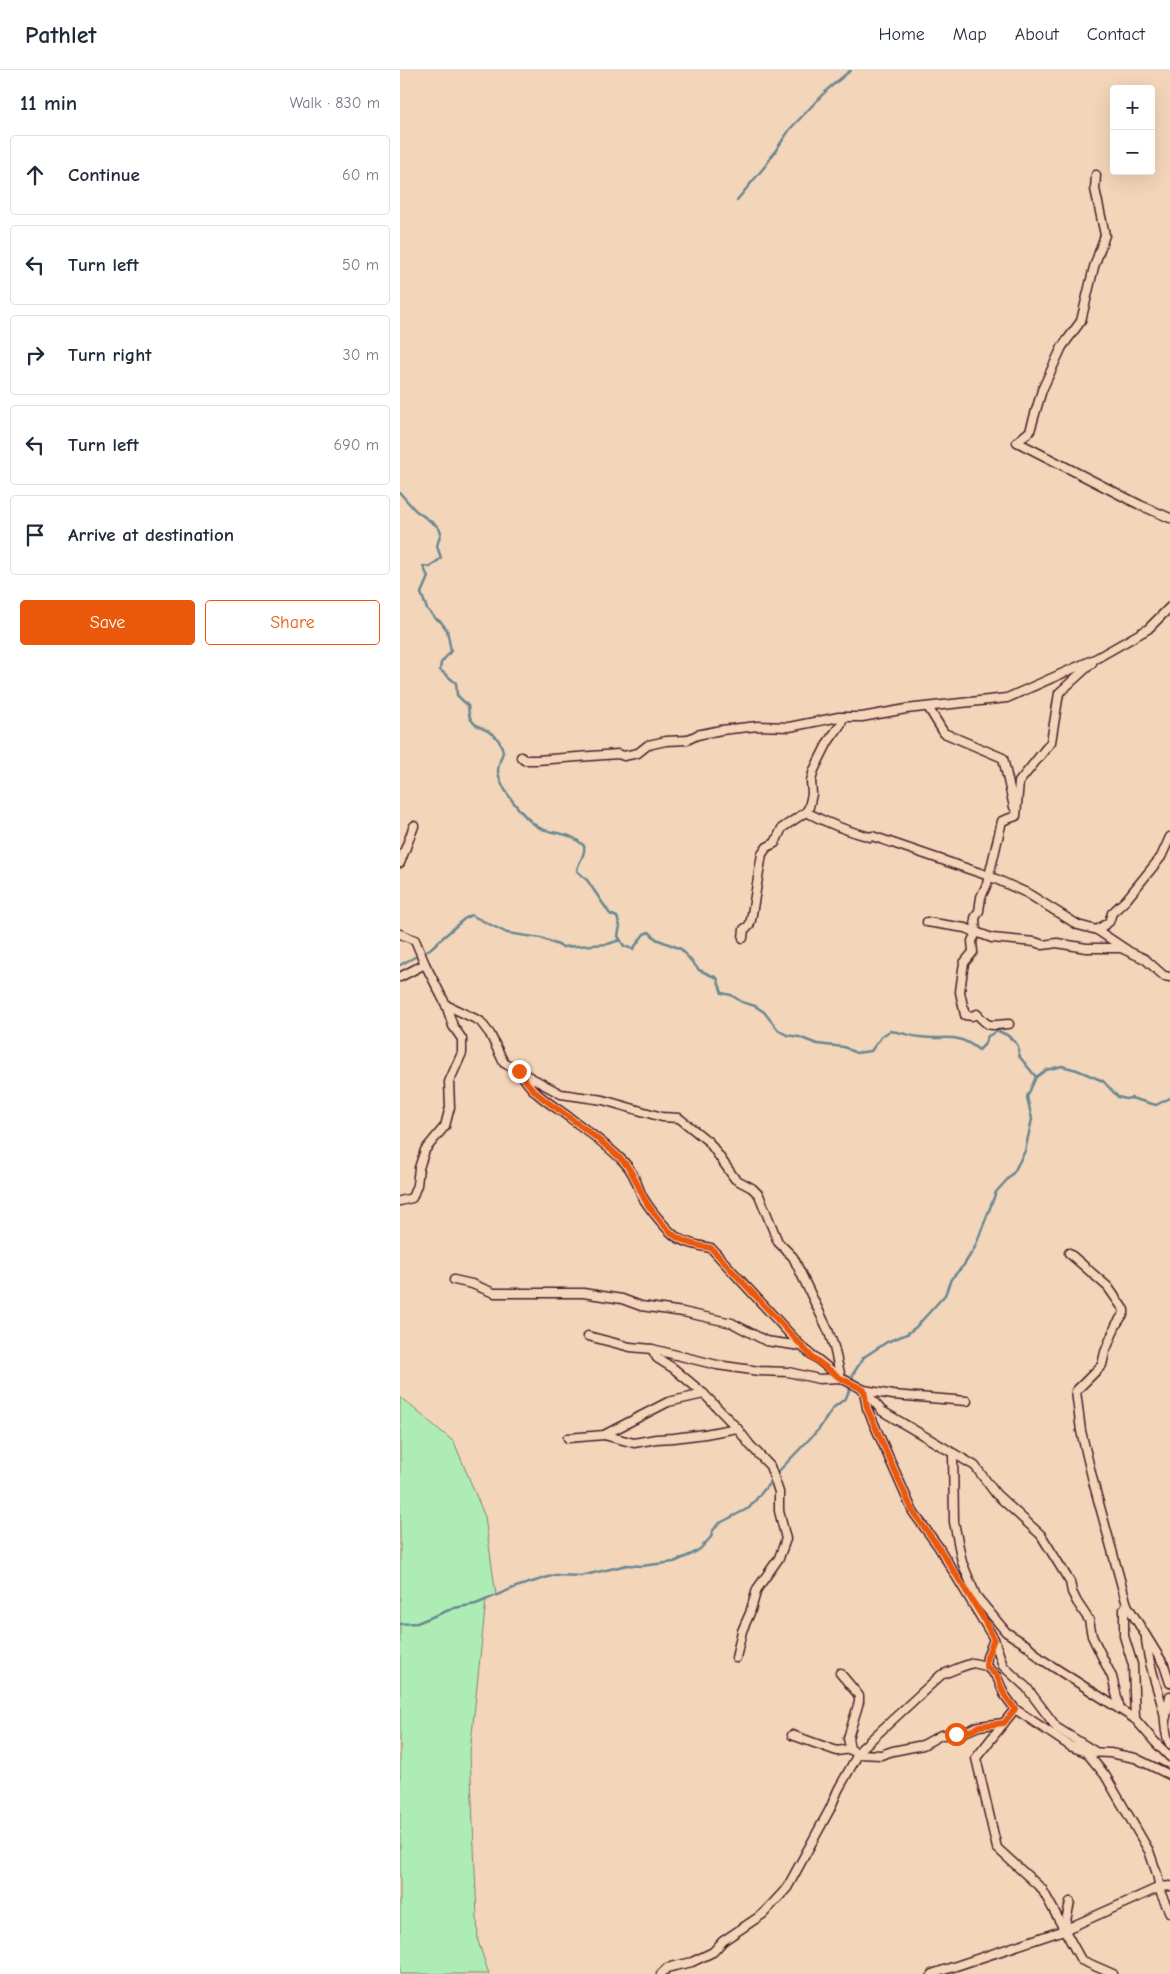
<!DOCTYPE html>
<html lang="en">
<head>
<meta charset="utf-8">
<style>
  :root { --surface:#fff; --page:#f2f2f3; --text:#1f2937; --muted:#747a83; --line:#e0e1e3; --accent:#ea580c }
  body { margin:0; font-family:"Comic Neue",sans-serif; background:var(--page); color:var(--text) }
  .controls { position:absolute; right:15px; top:15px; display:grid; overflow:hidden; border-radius:5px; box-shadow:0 5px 20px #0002 }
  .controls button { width:45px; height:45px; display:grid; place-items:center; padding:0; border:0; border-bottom:1px solid var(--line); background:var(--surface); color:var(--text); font:25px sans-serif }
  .stop { position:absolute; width:15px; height:15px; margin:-11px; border:4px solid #ea580c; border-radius:50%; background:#fff }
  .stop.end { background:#ea580c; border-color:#fff; box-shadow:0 1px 5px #0008 }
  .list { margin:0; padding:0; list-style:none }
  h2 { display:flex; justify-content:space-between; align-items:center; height:65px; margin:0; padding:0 20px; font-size:21px }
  h2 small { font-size:16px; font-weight:400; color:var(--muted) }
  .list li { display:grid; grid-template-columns:32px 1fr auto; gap:15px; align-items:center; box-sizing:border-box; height:80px; margin:0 10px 10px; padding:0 10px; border:1px solid var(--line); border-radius:5px }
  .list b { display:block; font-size:19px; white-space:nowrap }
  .list em { font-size:16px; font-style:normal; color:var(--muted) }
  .actions { display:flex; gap:10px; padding:15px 20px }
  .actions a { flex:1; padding:11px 0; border:1px solid var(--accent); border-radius:5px; text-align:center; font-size:18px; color:var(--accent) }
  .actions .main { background:var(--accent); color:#fff }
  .icon { flex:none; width:28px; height:28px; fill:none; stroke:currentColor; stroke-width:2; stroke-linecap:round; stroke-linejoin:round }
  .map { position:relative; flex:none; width:770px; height:1904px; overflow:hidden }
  header { display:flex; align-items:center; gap:30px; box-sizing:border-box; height:70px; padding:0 25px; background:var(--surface); border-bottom:1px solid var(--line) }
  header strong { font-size:24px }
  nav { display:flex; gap:28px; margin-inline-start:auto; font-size:18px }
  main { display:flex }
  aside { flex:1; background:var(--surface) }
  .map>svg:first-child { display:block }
  .green { fill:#adedb5; stroke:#7c8670 }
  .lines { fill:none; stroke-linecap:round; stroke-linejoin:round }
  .stream { stroke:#698892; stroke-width:2.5 }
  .minor-casing { stroke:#4a1f2b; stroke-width:11 }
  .minor { stroke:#f3d5b9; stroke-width:8 }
  .route { stroke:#ea580c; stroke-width:6 }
</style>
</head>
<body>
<header>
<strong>Pathlet</strong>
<nav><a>Home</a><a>Map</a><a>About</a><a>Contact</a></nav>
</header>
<main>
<aside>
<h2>11 min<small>Walk · 830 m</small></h2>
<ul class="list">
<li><svg class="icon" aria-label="ahead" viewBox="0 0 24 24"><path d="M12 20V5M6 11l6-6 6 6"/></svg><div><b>Continue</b></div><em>60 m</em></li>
<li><svg class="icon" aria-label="left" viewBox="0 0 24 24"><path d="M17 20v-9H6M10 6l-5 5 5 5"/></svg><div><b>Turn left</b></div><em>50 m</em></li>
<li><svg class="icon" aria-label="right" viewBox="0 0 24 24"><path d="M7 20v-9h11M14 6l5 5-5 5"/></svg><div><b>Turn right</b></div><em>30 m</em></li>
<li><svg class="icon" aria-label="left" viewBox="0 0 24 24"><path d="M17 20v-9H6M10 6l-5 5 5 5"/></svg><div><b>Turn left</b></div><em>690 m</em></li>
<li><svg class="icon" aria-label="arrive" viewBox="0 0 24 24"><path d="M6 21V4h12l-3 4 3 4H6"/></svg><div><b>Arrive at destination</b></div></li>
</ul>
<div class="actions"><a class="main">Save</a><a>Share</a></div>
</aside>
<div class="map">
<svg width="770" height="1904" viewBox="0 0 770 1904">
  <rect width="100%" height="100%" fill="#f3d5b9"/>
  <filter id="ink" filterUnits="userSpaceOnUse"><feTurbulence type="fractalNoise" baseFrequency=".02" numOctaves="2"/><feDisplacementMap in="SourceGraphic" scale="10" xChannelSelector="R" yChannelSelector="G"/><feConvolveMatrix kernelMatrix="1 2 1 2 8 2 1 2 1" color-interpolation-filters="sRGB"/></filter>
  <g filter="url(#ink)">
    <polygon class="green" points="0,1327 54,1372 85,1447 96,1525 86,1530 70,1683 78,1871 89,1904 0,1904"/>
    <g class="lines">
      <g class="stream">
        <polyline points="337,130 366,95 390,59 428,19 451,0"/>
        <path d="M0,423L15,440L37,456L41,462L37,476L41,488L30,497L23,496L28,507L21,523L27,539L35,548L41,552L47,560L51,581L41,593L40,600L56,613L57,625L68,636C69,639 68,642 69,644C73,663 98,655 103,682C101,689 98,694 98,701C99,718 125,749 138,757C154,766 167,759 184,776C186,786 178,791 177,801L187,810L210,844L217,847L220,856L218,866L224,876L233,879L244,864L249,862L256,869L281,879L299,900L317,908L322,923L331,925L342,932L355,936L364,942L379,961L387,965L399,967L417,974L444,977L456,983L471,981L482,966L490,961C501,962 510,966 520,967C547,971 554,961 579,980L584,975L588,966L598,961L607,965L615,972L618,976L619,986L636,1007"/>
        <polyline points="0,895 30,879 64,849 71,845 107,863 141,868 163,877 208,874 220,870"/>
        <polyline points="375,1405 419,1359 433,1338 446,1328 452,1313 453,1304 464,1287 487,1272 507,1264 516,1257 545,1225 551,1209 564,1195 575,1177 596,1122 614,1102 625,1081 632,1049 627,1027 636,1007 646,1000 662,996 677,1000 703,1011 718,1027 726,1029 731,1028 756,1035 770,1028"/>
        <polyline points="0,1554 17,1553 54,1538 76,1534 116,1517 155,1505 181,1506 227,1495 241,1496 274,1492 292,1484 300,1479 311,1467 312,1462 318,1454 349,1438 372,1410"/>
      </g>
      <defs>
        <g id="minor">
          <polyline points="696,105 695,119 705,165 694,197 681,251 662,277 642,320 630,361 617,372 740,435 770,448"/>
          <polyline points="692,593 659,623 651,672 619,712 616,746 602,751 589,806 627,823 678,855 697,860 727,880"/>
          <polyline points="528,637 544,663 603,688 614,737"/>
          <polyline points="121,687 124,690 137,690 218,684 224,686 238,683 248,675 266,671 287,670 297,665 321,660 358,656 389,657 439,647 462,647 506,639 607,628 697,588 748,559 770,537"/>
          <path d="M406,742C427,753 447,761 470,767L472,766L589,806L587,814L581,827L579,841L575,848L576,863L572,871L573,882L564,893L563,899L560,922L565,945L572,946L577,944C590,959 589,955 609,954"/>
          <polyline points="0,793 14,756"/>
          <polyline points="527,852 565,858 592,868 635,872 643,875 657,873 686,878 721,878 745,889 764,906 770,907"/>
          <polyline points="697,860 709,852 712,843 726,830 761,787 770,767"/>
          <polyline points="0,864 15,870 25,894 46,935 53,956 62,969 62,983 49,1012 50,1037 45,1056 25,1080 19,1098 17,1115 12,1128 0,1131"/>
          <polyline points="343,868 344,859 349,856 351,850 362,784 367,777 375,773 382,758 406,742 409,737 412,724 411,711 414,700 428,672 441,654 443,647"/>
          <polyline points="0,907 25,894"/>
          <polyline points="46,935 80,951 90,964 104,993 161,1024 203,1030 262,1047 279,1048 309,1072 335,1109 352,1118 359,1125 378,1172 393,1187 428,1260 434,1277 441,1308"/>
          <path d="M119,1001C133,1024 145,1030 166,1045C185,1059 206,1074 223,1091C233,1101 236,1111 241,1124C247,1136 265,1158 275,1166C285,1173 299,1176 311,1178L401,1276L441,1308L464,1320L493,1325L567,1331"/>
          <polyline points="669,1183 708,1217 724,1240 724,1243 716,1255 705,1282 702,1295 676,1321 681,1361 694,1415 727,1535 764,1595 770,1613"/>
          <polyline points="54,1210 72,1214 94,1223 183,1223 222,1229 241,1236 283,1242 332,1253 366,1271 401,1276"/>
          <polyline points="188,1266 230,1277 252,1279 317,1295 359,1301 388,1302 419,1309 441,1308"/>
          <polyline points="252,1279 257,1288 273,1298 304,1324 337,1358 350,1375 370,1396 379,1422 379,1441 386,1469 379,1488 357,1519 350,1543 342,1561 336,1588"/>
          <polyline points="464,1320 482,1341 575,1396 596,1424 641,1465 670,1512 672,1522 677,1532 689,1550 692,1566 712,1607 720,1639"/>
          <polyline points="464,1321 467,1338 513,1442 538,1476 594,1569 587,1587 586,1596"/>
          <polyline points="204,1365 234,1373 256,1369 274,1368 305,1364 337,1358"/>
          <polyline points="168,1368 204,1365 268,1332 304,1324"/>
          <polyline points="553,1384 554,1452 562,1492 576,1526 606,1562 628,1576 641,1589 735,1649 755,1672 770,1687"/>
          <polyline points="727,1535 724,1539 724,1566 733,1595 735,1649"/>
          <polyline points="594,1569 603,1596 627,1618 657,1658 694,1681"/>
          <path d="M746,1569C748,1595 758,1618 764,1643C766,1653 764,1664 770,1674"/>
          <polyline points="440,1603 456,1622 459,1626 459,1632 448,1668 450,1679 458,1684 481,1685 493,1681 523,1675 541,1665 560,1664 579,1656 604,1653"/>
          <polyline points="615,1639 576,1688 597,1778 642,1819 681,1890 713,1904"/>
          <polyline points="766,1647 770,1626"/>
          <polyline points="392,1665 437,1681 450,1679"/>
          <polyline points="686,1682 705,1705 749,1781 757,1804 761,1824 770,1843"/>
          <polyline points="664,1860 670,1832"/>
          <polyline points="261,1904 267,1898 292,1892 313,1882 323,1871 363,1844 387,1818 430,1739 438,1720 461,1679 541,1605 561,1597 573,1593 586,1596 597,1607 604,1624 615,1639 670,1676 686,1682 710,1683 735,1688 770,1705"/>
          <polyline points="532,1904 664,1860 760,1817 770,1816"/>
        </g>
      </defs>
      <use href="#minor" class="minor-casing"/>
      <use href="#minor" class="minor"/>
    </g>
  </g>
  <g class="lines" filter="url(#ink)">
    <path class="route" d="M119,1001C133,1024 145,1030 166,1045C185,1059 206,1074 223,1091C233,1101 236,1112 242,1124C247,1136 265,1158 275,1166C285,1173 299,1176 311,1178L412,1287L440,1308L464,1320L467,1338L513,1442L538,1476L583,1548L594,1569L587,1587L586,1596L597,1606L604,1624L615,1639L604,1653L579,1656L573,1660L556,1664"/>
  </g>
</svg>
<div class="controls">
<button>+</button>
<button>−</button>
</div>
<div class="stop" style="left:556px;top:1664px"></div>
<div class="stop end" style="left:119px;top:1001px"></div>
</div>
</main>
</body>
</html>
